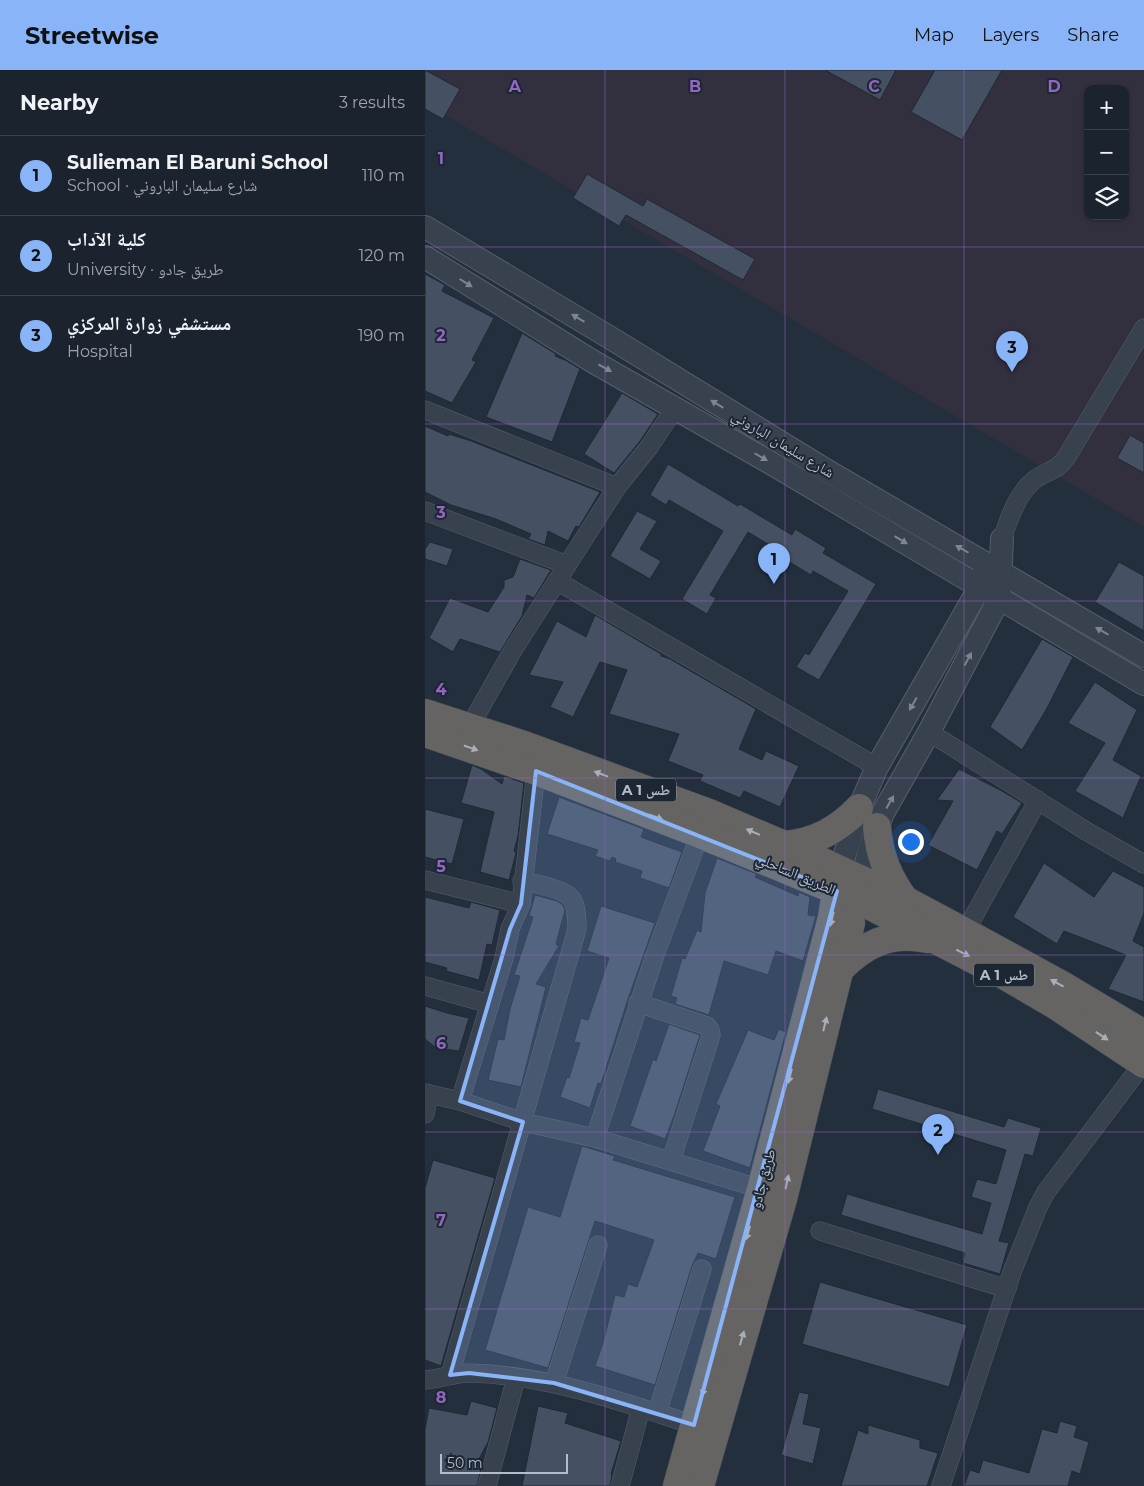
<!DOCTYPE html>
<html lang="en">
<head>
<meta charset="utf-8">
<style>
  :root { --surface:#1b232e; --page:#242b36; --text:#f1f3f6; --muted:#a0a4aa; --line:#39404a; --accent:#8ab4f8 }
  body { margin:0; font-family:Montserrat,"Noto Naskh Arabic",sans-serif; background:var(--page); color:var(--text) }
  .controls { position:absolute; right:15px; top:15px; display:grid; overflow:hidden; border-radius:10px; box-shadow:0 1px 4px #0004 }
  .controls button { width:45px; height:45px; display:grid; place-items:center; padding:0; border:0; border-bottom:1px solid var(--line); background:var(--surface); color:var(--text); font:25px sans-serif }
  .scale { position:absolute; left:15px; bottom:12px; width:128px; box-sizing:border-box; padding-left:5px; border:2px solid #b4bcc9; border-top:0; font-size:14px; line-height:18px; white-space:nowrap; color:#b4bcc9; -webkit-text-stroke:4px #1d2633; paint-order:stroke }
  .you { position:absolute; left:485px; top:771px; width:18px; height:18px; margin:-12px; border:4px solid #fff; border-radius:50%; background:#1a73e8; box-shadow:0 0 0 8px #1a73e833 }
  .badge { display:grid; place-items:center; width:32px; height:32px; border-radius:50%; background:var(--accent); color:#111; font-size:16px; font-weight:700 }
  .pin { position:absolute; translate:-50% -41px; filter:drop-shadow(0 1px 2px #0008) }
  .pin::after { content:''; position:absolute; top:26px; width:18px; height:15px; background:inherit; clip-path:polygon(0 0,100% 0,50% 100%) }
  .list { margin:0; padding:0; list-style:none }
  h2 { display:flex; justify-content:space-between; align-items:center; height:65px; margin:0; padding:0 20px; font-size:21px }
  h2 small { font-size:16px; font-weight:400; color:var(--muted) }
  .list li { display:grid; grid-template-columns:32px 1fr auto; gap:15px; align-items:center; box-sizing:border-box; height:80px; padding:0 20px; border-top:1px solid var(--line) }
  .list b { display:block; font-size:19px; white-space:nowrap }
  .list p { margin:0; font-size:16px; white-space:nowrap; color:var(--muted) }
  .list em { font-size:16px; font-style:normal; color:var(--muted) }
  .icon { flex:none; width:28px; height:28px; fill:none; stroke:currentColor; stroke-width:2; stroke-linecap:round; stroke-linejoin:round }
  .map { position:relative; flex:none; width:719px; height:1416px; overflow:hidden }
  header { display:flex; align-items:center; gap:30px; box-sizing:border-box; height:70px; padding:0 25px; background:var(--accent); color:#111 }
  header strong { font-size:24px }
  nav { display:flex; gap:28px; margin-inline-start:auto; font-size:18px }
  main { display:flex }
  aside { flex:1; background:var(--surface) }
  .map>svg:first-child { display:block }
  .medical { fill:#32303f; fill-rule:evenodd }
  .building { fill:#455162; stroke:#1f2835 }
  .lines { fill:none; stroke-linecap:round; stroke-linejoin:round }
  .minor-casing { stroke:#565f6c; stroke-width:19 }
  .tertiary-casing { stroke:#565f6c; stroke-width:24 }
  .trunk-casing { stroke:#434c59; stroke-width:29 }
  .minor { stroke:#38414e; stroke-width:18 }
  .tertiary { stroke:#38414e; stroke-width:22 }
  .trunk { stroke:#656462; stroke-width:28 }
  .oneway { fill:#7c8592 }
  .oneway2 { fill:#a8afba }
  .marked { fill:#8ab4f8; fill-opacity:0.2; stroke:#8ab4f8; stroke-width:4; stroke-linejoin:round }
  .grid { fill:none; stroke:#9266c3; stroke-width:1; stroke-opacity:0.55 }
  .labels { text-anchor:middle; stroke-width:4; stroke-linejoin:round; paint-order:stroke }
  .shield { fill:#1d2633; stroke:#878f9c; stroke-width:1 }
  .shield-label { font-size:14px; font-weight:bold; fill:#b4bcc9 }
  .street-label { font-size:15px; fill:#b4bcc9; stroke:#1d2633 }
  .grid-label { font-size:16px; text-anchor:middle; font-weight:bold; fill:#9266c3; stroke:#1d2633; stroke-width:4; stroke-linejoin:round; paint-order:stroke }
</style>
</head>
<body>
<header>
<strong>Streetwise</strong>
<nav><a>Map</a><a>Layers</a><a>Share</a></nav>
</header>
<main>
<aside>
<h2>Nearby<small>3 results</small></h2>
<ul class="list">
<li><span class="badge">1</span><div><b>Sulieman El Baruni School</b><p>School · شارع سليمان الباروني</p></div><em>110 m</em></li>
<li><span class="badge">2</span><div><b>كلية الآداب</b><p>University · طريق جادو</p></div><em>120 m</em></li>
<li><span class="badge">3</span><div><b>مستشفي زوارة المركزي</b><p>Hospital</p></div><em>190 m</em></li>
</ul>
</aside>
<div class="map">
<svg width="719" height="1416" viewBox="0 0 719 1416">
  <rect width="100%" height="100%" fill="#242f3e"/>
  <path class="medical" d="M0,0H719V457L0,33ZM663,19H700V146H663Z"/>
  <g class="building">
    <polygon points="0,0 35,19 18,49 0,39"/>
    <polygon points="400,0 471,0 455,30"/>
    <polygon points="510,0 577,0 537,70 486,42"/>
    <polygon points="162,104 218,136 222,129 330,189 318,210 201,145 194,156 148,128"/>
    <polygon points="0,204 20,215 17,221 69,248 47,290 51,292 27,333 0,321"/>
    <polygon points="97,263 131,284 130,286 142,291 155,299 127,372 61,347"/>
    <polygon points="197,323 233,344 215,371 189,403 159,384"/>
    <polygon points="0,356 23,366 24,364 46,371 175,422 154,457 151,456 143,471 123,461 120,475 103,469 106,464 71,449 26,435 0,422"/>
    <polygon points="705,365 719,373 719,403 692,388"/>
    <polygon points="243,394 313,436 315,434 367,465 370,459 401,478 398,483 451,514 394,610 371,597 380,583 384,585 423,521 388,501 386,505 354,486 356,482 323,462 285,525 291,528 282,544 257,529 298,461 244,430 241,435 225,425"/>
    <polygon points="212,441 232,451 215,479 236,491 225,509 185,486"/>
    <polygon points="5,472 28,479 22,496 0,489 0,479"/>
    <polygon points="95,489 126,500 109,528 102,525 97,546 75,582 35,569 28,582 4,568 25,528 63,542 79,517 79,510 88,507"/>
    <polygon points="694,492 719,506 719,561 670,532"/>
    <polygon points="170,545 236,584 236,586 245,589 331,639 314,679 337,690 341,681 374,696 355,737 319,721 315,728 275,711 278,705 243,691 254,664 184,644 202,600 175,592 148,647 125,637 138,612 104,605 132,551 161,567"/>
    <polygon points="617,569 648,587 621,640 597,680 565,657"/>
    <polygon points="670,612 712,640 688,690 716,706 698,748 650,721 680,673 643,653"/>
    <polygon points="47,695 56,699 77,714 79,706 99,713 93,766 89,781 91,783 84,810 55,802 69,742 36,733"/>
    <polygon points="534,699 577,721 597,733 577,764 572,761 552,800 503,775 528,731 512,730"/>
    <polygon points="134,727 219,759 216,767 257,782 244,818 215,808 217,801 190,792 191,789 187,787 185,791 170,786 173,780 122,764"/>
    <polygon points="0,739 39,749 27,794 0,787"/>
    <polygon points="292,788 332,804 330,807 373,826 374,822 385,827 383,845 391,846 378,891 351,881 343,905 299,891 284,945 250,934 252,928 246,926 257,888 260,889 272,860 276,862 280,823"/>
    <polygon points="619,793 669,827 688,801 719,817 719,843 708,871 719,877 719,932 683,919 701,885 639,861 632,874 588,847"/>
    <polygon points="110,825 132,831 138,835 140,840 131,874 134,876 111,914 121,917 96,1017 63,1010 73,969 79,970 85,939 95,906 89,905 108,847 104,846"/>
    <polygon points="0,827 44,838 46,832 75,840 67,875 62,874 54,910 21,901 22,898 0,892"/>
    <polygon points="176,836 230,853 203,929 176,1014 173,1013 165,1038 135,1027 142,1007 144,1008 155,973 149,972 156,948 163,950 184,888 162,881"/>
    <polygon points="0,936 22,943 44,948 34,981 11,978 0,969"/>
    <polygon points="244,954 275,965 249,1046 240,1069 205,1056 228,989 231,991"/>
    <polygon points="354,959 361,962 325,1098 278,1081 295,1036 291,1034 323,960 349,970"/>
    <polygon points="453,1019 579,1057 583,1048 616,1058 608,1086 600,1084 574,1171 584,1173 575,1204 538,1193 540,1183 416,1145 422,1124 557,1164 566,1133 546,1127 552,1109 571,1114 581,1080 447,1039"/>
    <polygon points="157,1076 190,1086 188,1090 310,1127 291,1189 273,1183 267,1196 230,1315 170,1296 178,1273 190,1225 199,1227 203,1214 212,1217 229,1170 170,1151 123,1298 60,1280 103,1137 135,1147"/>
    <polygon points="8,1090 70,1108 16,1296 0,1290 0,1118"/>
    <polygon points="395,1212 542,1255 524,1317 377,1274"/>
    <polygon points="374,1322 384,1324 378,1354 396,1358 388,1394 356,1385"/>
    <polygon points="46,1331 72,1338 63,1372 54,1389 58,1390 52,1416 0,1416 0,1359 4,1338 42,1345"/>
    <polygon points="113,1336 143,1343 140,1353 196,1371 186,1404 187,1405 185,1416 97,1416"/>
    <polygon points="635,1351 652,1356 649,1367 664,1372 655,1404 647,1401 643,1416 539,1416 545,1400 554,1403 558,1390 604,1403 617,1359 632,1363"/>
    <polygon points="443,1355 495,1370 495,1378 513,1383 502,1416 416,1416 433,1360 443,1364"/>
  </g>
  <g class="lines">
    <defs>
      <g id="minor">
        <polyline points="0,340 192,417"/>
        <polyline points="0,441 142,495"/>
        <path d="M577,469C584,449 592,424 609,410C620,401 631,402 641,388L719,258"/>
        <polyline points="132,511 452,697"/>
        <polyline points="45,656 88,580 192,417 224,377 250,338"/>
        <polyline points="504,662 661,761 719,794"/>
        <polyline points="0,810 96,834"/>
        <polyline points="540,862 613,730"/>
        <polyline points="0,916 65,934"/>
        <polyline points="213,933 282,956 285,960 286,965 246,1091"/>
        <polyline points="0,1023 35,1031 98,1052 170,1068 336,1119"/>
        <polyline points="35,1031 79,888 85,859 96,834 111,701"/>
        <polyline points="0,1044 4,1024"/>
        <polyline points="170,1068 230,885 275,764"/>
        <polyline points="395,1161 582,1219"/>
        <path d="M25,1305L152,859C152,850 152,836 146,828C137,818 110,814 97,811"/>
        <path d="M0,1310C15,1309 30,1303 45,1303C122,1305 197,1332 269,1355"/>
        <polyline points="129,1313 173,1175"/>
        <polyline points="232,1343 277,1199"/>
        <polyline points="62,1416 91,1308"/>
        <polyline points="195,1416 216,1338"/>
        <polyline points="516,1416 587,1202 613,1137 621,1122 719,992"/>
      </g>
      <g id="tertiary">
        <polyline points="0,157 184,267 399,399 719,586"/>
        <polyline points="0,187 167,291 344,392 719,614"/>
        <polyline points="415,800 434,738 452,697 555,517 559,502"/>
        <polyline points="437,810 445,777 458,743 504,662 574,529 577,469"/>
      </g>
      <g id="trunk">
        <polyline points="0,643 99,675 284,743 385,786 480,830 540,862 637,915 719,964"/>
        <polyline points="0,663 111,701 275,764 432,829 577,904 630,935 719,994"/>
        <path d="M452,757C454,785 463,808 480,830"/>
        <path d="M360,775C390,772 413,760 434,738"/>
        <path d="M413,901C439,874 465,861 503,869"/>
        <polyline points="252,1416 336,1119 407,848 414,804"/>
        <polyline points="275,1416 358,1129 426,853"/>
      </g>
    </defs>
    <use href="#minor" class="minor-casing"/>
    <use href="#tertiary" class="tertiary-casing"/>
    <use href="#trunk" class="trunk-casing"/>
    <use href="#minor" class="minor"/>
    <use href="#tertiary" class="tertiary"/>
    <use href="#trunk" class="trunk"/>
  </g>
  <defs><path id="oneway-solid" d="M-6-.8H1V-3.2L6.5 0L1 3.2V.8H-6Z" transform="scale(1.25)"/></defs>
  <g class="oneway">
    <use href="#oneway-solid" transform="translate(41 213) rotate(32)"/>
    <use href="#oneway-solid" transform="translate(153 248) rotate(-149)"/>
    <use href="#oneway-solid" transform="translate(180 298) rotate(29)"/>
    <use href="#oneway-solid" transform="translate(292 334) rotate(-149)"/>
    <use href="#oneway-solid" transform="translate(336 387) rotate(30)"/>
    <use href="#oneway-solid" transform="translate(476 470) rotate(31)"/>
    <use href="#oneway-solid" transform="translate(537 479) rotate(-150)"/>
    <use href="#oneway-solid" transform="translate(677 561) rotate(-150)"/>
    <use href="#oneway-solid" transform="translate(543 589) rotate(-62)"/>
    <use href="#oneway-solid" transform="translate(488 634) rotate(120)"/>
    <use href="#oneway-solid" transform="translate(465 732) rotate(-60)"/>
  </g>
  <g class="oneway2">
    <use href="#oneway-solid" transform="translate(46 678) rotate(19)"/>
    <use href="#oneway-solid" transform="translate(176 704) rotate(-159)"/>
    <use href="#oneway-solid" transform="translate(231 747) rotate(21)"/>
    <use href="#oneway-solid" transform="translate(328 762) rotate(-157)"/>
    <use href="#oneway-solid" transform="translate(407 849) rotate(103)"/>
    <use href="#oneway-solid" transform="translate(538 883) rotate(26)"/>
    <use href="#oneway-solid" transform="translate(632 913) rotate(-151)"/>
    <use href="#oneway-solid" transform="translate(400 954) rotate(-76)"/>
    <use href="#oneway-solid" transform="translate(677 966) rotate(34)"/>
    <use href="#oneway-solid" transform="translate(365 1006) rotate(104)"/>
    <use href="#oneway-solid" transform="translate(362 1112) rotate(-77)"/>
    <use href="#oneway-solid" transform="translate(323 1163) rotate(106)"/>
    <use href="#oneway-solid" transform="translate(317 1268) rotate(-74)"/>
    <use href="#oneway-solid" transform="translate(279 1319) rotate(106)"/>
  </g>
  <path class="marked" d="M111,701L412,821L269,1355L129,1313L44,1303L25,1305L98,1052L35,1031L85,859L96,834Z"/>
  <path class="grid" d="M180,0V1416M360,0V1416M539,0V1416M0,177H719M0,354H719M0,531H719M0,708H719M0,885H719M0,1062H719M0,1239H719"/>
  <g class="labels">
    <g class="shield">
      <rect x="191" y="708.5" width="60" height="23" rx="4"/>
      <rect x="549" y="893.5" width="60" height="23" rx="4"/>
    </g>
    <g class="shield-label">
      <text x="221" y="725">A 1 طس</text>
      <text x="579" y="910">A 1 طس</text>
    </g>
    <g class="street-label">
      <text transform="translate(358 374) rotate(31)" y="5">شارع سليمان الباروني</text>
      <text transform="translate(371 804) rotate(23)" y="5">الطريق الساحلي</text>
      <text transform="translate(338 1109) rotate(-75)" y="5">طريق جادو</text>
    </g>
  </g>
  <g class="grid-label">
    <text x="90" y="22">A</text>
    <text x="270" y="22">B</text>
    <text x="449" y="22">C</text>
    <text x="629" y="22">D</text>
    <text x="16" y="94">1</text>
    <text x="16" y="271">2</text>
    <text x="16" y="448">3</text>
    <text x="16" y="625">4</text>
    <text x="16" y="802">5</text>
    <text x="16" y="979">6</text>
    <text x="16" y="1156">7</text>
    <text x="16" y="1333">8</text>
  </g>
</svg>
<div class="controls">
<button>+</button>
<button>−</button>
<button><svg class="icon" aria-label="layers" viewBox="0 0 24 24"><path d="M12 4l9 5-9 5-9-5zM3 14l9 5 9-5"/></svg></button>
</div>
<div class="scale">50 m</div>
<div class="you"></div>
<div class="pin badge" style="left:349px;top:514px">1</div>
<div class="pin badge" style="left:513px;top:1085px">2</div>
<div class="pin badge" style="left:587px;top:302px">3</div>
</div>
</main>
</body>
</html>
